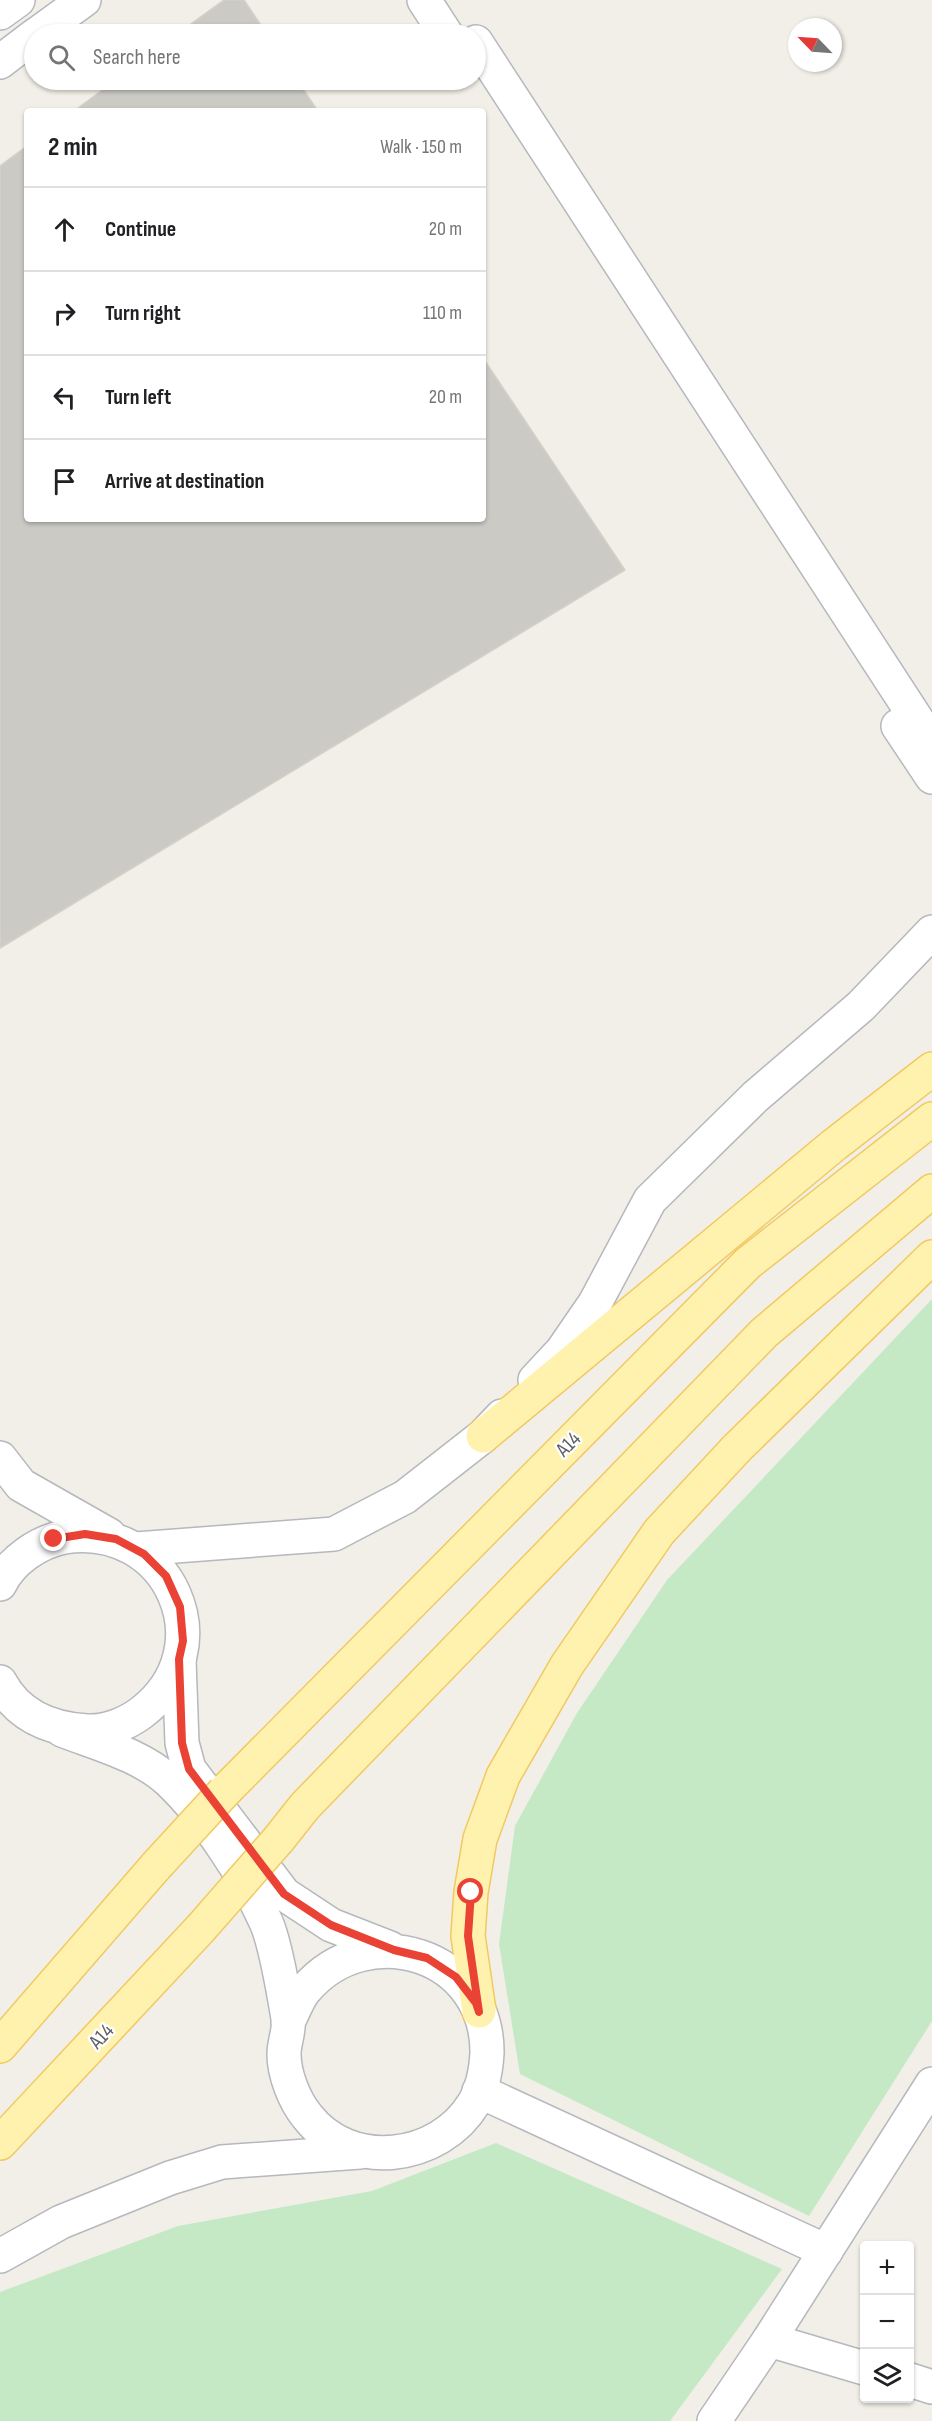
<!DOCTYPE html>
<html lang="en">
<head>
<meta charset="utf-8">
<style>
  :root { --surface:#fff; --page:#f2f2f2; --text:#202124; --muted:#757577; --line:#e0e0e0 }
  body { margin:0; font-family:"Sofia Sans Condensed",sans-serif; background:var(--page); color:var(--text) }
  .controls { position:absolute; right:18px; bottom:18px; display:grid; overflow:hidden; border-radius:6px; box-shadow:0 2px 4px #0004 }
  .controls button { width:54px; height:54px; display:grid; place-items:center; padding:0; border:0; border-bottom:2px solid var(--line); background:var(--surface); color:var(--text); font:30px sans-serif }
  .compass { position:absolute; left:788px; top:18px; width:54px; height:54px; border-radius:50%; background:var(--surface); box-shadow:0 2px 4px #0004; rotate:295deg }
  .stop { position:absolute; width:18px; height:18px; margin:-14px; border:4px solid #ea4335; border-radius:50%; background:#fff }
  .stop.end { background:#ea4335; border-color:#fff; box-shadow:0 2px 6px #0008 }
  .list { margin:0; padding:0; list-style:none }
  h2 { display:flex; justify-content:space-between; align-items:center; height:78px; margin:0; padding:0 24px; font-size:26px }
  h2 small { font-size:20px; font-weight:400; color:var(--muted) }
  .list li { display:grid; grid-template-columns:39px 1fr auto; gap:18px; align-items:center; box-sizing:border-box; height:84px; padding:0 24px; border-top:2px solid var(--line) }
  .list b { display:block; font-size:22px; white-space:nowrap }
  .list em { font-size:20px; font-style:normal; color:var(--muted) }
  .icon { flex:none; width:33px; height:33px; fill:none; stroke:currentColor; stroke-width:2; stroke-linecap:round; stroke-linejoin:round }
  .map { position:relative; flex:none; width:932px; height:2421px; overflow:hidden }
  .search { position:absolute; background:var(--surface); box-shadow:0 2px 4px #0004; left:24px; top:24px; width:462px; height:66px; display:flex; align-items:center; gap:15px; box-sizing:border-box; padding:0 21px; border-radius:33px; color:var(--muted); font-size:22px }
  .panel { position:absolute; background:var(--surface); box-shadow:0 2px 4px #0004; left:24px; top:108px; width:462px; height:414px; border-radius:6px }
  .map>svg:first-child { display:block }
  .green { fill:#c5e8c5 }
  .building { fill:#cccac5; stroke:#d6d1c6; stroke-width:1.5 }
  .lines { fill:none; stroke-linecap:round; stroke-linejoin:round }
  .minor-casing { stroke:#b5b8bc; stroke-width:36 }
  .major-casing { stroke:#f2c960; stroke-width:36 }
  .minor { stroke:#fff; stroke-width:33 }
  .major { stroke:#fff2af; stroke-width:33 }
  .major-bridge-casing { stroke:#f2c960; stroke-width:36; stroke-linecap:butt }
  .major-bridge { stroke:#fff2af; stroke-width:33 }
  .route { stroke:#ea4335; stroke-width:8 }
  .labels { text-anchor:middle; stroke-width:4.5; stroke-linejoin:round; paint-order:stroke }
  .street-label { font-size:21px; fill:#5f6368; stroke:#fff }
</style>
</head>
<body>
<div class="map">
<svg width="932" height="2421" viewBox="0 0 932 2421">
  <rect width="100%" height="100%" fill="#f1efe8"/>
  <g class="green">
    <polygon points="932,1299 932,2021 809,2216 520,2074 499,1944 515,1826 577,1713 667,1580"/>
    <polygon points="496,2143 782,2269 670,2421 0,2421 0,2292 178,2226 372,2191"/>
  </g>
  <g class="building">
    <polygon points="224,0 244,0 267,34 177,34"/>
    <polygon points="116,80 297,80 318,111 74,111"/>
    <polygon points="27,146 27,519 483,519 483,358 625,570 0,948 0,166"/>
  </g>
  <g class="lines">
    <defs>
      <g id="minor">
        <polyline points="424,0 446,34"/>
        <polyline points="0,13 18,0"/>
        <polyline points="37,34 84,0"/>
        <polyline points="476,42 932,743"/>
        <polyline points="0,62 34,36"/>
        <polyline points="898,726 932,777"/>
        <polyline points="535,1380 562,1351 595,1303 650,1200 755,1097 861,1006 932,932"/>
        <polyline points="0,1458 21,1485 109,1535"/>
        <polyline points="136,1549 334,1534 405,1497 483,1436 502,1416"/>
        <path d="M0,1584C11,1561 38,1542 64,1537C169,1520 227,1648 141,1713C126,1724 106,1732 87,1731C50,1729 18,1716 0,1682"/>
        <polyline points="179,1660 182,1743 189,1769 284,1894 331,1925 390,1948"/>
        <path d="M62,1730C98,1744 141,1755 169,1781C205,1815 246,1877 266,1922C275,1942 284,1994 288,2018C290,2030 284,2042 284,2054C284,2074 294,2100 307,2116C350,2172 439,2161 474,2103C483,2088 486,2070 487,2053C488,1954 368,1916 305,1990C298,1998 294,2011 288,2022"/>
        <polyline points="479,2091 826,2251"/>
        <polyline points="0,2256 61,2222 170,2178 222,2162 360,2152"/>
        <polyline points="769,2340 864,2368"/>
        <polyline points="910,2380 932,2387"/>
        <polyline points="714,2421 769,2340 932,2084"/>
      </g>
      <g id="major">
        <polyline points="483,1436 834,1145 932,1069"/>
        <polyline points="224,1792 748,1263 932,1119"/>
        <polyline points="278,1840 305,1806 764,1333 932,1191"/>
        <polyline points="479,2011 468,1936 471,1892 480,1839 503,1776 567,1665 659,1532 737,1448 932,1257"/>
        <polyline points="0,2046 156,1866"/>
        <polyline points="0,2143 201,1928"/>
      </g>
    </defs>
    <use href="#minor" class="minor-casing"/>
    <use href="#major" class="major-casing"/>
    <use href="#minor" class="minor"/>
    <use href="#major" class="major"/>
    <defs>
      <g id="major-bridge">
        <polyline points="156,1866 224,1792"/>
        <polyline points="201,1928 278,1840"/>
      </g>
    </defs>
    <use href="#major-bridge" class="major-bridge-casing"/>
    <use href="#major-bridge" class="major-bridge"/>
  </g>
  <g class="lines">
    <polyline class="route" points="54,1539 85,1534 116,1539 144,1554 166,1576 180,1607 183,1641 179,1659 182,1743 189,1769 284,1894 331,1925 394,1950 427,1958 456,1977 476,2003 479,2012 468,1936 471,1892"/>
  </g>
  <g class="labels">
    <g class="street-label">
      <text transform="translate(568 1444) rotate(-45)" y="7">A14</text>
      <text transform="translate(101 2036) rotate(-47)" y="7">A14</text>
    </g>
  </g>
</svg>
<div class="controls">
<button>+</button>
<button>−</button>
<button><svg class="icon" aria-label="layers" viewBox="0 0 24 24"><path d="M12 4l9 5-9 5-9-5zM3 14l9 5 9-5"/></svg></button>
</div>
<svg class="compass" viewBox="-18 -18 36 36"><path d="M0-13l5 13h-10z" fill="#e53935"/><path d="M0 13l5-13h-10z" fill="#757577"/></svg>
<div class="stop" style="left:471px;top:1892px"></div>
<div class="stop end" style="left:54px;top:1539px"></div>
<div class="search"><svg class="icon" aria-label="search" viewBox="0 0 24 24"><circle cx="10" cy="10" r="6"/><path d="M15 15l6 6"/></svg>Search here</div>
<section class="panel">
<h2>2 min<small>Walk · 150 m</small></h2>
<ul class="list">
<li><svg class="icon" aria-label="ahead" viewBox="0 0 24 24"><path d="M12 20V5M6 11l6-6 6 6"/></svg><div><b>Continue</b></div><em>20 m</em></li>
<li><svg class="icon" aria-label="right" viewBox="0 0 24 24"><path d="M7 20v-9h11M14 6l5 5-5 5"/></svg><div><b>Turn right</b></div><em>110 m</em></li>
<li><svg class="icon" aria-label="left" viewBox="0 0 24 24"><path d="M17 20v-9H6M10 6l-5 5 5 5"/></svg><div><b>Turn left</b></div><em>20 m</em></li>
<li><svg class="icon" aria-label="arrive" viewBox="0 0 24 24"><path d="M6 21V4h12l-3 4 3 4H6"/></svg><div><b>Arrive at destination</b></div></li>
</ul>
</section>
</div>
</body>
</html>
